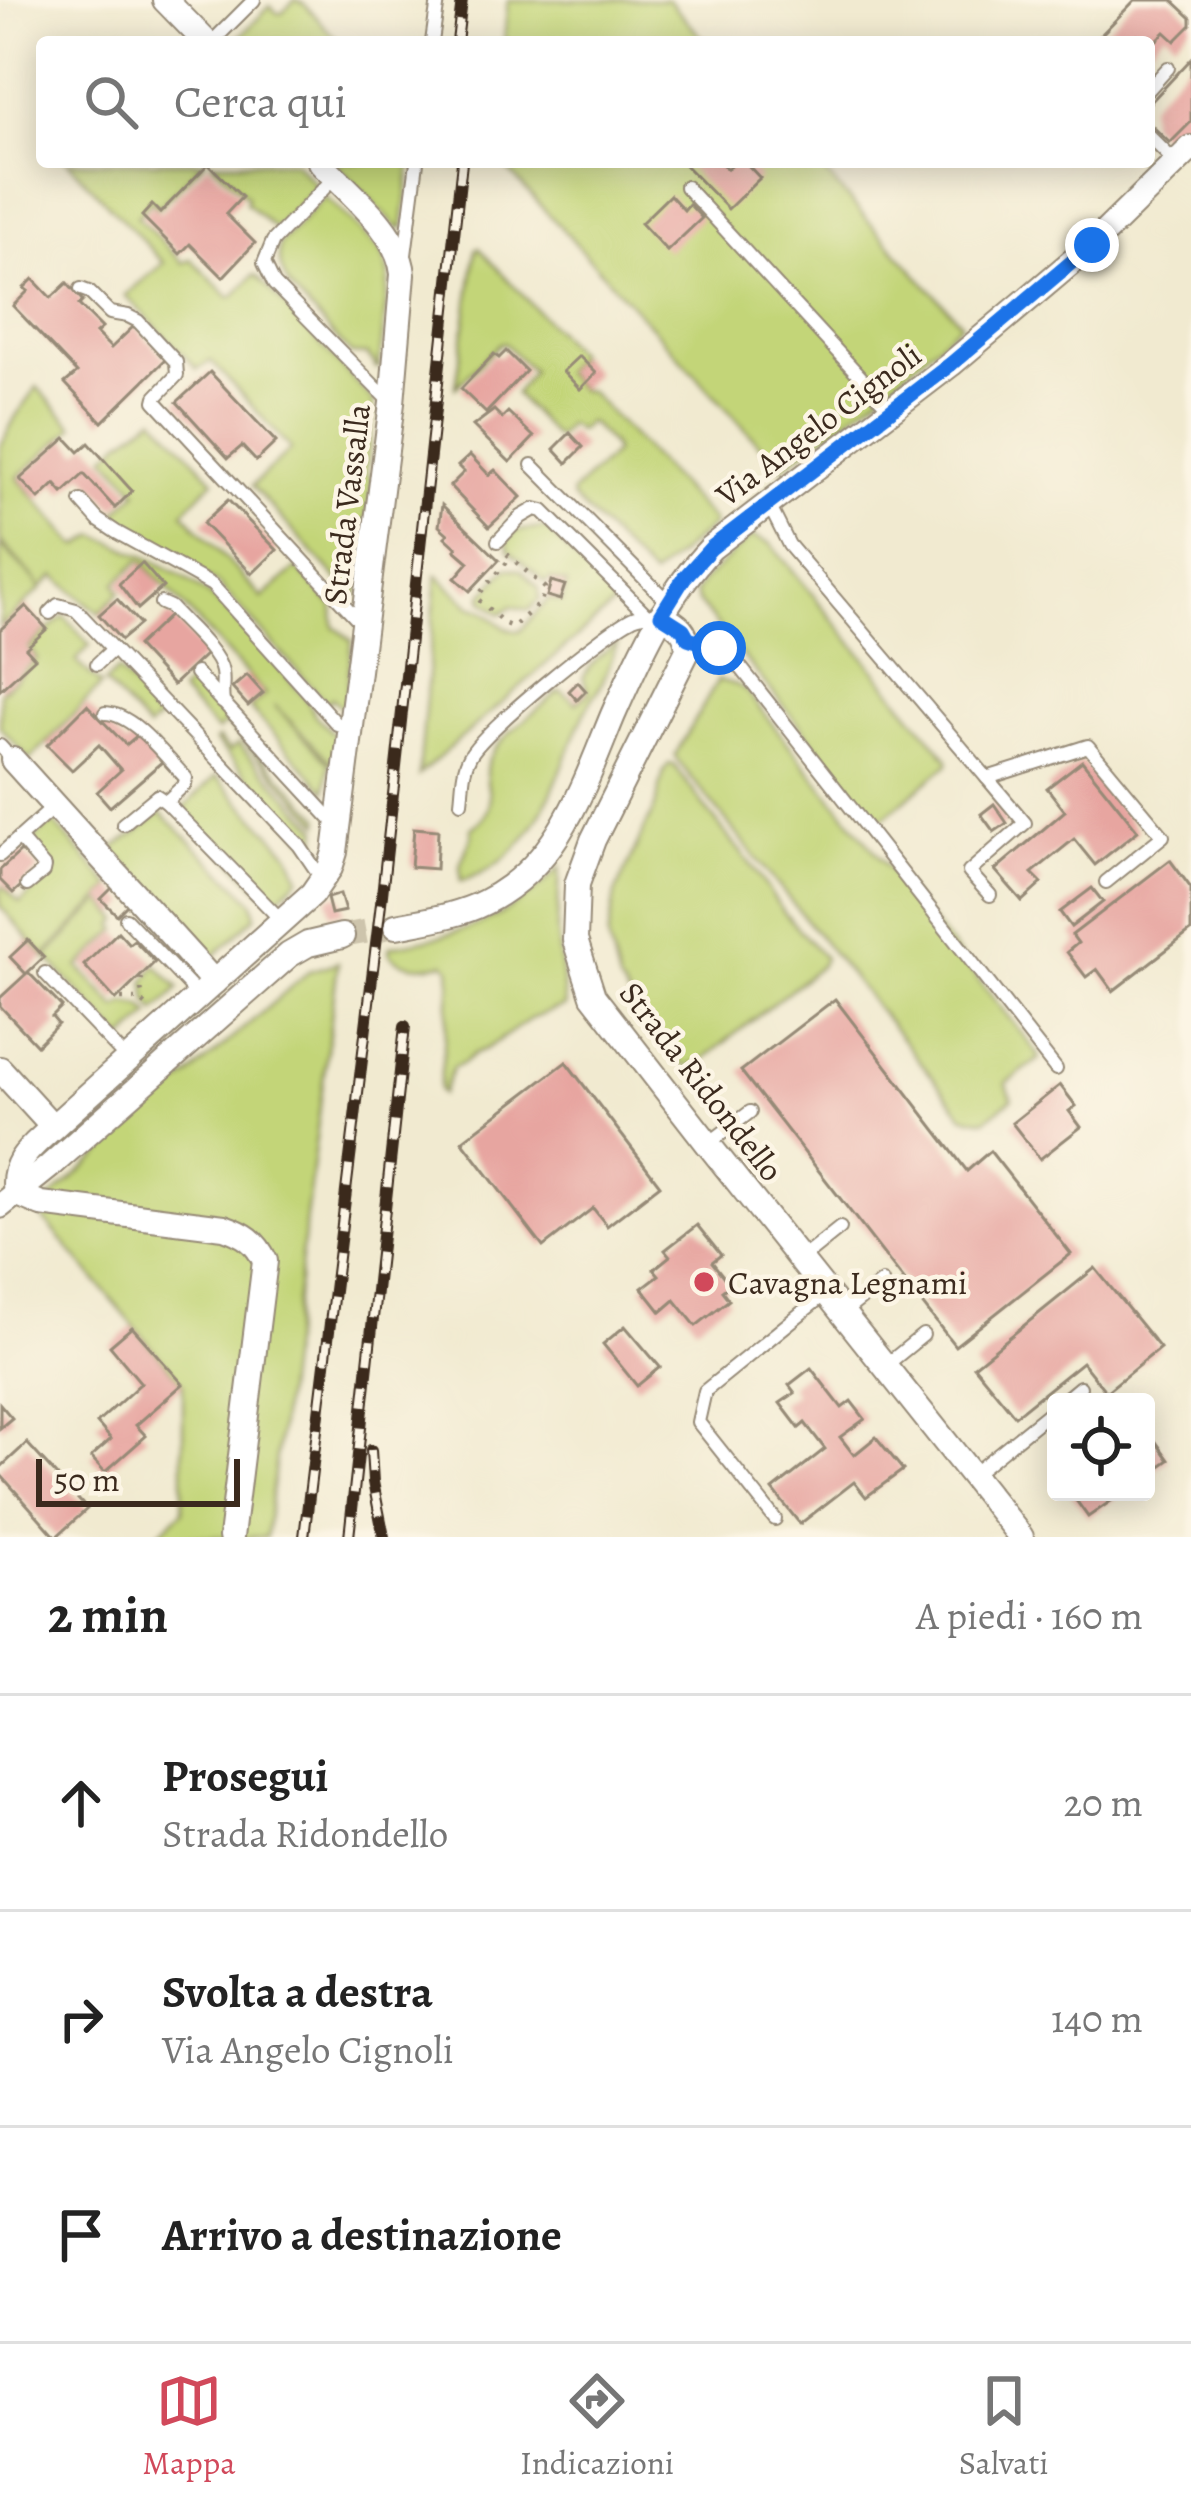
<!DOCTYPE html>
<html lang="it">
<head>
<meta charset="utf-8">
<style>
  :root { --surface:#fff; --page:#f2f2f2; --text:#222; --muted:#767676; --line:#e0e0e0; --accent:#d1495b }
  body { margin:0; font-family:Alegreya,serif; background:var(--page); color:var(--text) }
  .controls { position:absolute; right:36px; bottom:36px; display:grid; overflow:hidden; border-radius:12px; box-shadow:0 6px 30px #0003 }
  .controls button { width:108px; height:108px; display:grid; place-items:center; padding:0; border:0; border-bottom:3px solid var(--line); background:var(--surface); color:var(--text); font:60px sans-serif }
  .scale { position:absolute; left:36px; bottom:30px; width:204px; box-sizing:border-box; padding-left:12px; border:6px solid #3b2a1e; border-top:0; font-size:33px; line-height:42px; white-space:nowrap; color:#3b2a1e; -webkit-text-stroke:9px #fcf5e5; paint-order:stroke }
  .stop { position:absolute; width:36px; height:36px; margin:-27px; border:9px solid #1a73e8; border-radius:50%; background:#fff }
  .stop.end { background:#1a73e8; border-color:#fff; box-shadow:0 3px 12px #0008 }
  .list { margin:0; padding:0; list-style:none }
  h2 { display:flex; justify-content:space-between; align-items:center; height:156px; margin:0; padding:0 48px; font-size:51px }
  h2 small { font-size:39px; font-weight:400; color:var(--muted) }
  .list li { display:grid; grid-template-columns:78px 1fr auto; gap:36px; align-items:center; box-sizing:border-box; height:216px; padding:0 48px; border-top:3px solid var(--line) }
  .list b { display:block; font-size:45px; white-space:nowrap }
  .list p { margin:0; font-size:39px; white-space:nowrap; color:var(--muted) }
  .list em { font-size:39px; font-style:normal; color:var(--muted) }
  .icon { flex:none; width:66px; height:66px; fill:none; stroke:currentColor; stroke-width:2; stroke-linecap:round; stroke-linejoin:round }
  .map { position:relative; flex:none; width:1191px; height:1537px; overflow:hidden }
  .search { position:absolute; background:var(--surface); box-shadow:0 6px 30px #0003; left:36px; right:36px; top:36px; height:132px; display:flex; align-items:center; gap:30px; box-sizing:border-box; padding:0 42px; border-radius:12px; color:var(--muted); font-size:45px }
  .sheet { height:804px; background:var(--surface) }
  nav { display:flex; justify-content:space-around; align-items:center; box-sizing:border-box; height:168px; border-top:3px solid var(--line); background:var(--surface); font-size:33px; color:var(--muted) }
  nav a { display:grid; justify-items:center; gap:6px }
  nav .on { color:var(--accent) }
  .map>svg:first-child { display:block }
  .green { fill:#c3d578; stroke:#7f804b; stroke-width:3 }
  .building { fill:#e7a5a0 }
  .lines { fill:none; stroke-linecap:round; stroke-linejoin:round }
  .street-tunnel { stroke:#cdc4ac; stroke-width:24; stroke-dasharray:24 12; stroke-linecap:butt }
  .lane-casing { stroke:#968a77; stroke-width:16 }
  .street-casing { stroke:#968a77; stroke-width:28 }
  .path { stroke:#968a77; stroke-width:4.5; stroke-dasharray:3 9; stroke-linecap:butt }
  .lane { stroke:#fff; stroke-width:12 }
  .street { stroke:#fff; stroke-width:24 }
  .rail-casing { stroke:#3b2a1e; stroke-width:12 }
  .rail { stroke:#fcf5e5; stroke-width:8; stroke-dasharray:22; stroke-linecap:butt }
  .route { stroke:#1a73e8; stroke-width:15 }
  .poi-dot { fill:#d1495b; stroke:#fcf5e5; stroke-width:4.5 }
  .labels { text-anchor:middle; stroke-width:9; stroke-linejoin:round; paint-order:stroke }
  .street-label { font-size:33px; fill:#3b2a1e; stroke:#fcf5e5 }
  .poi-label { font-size:33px; fill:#3b2a1e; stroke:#fcf5e5; text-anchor:start }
</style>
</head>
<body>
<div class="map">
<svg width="1191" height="1537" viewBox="0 0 1191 1537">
  <rect width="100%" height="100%" fill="#fcf5e5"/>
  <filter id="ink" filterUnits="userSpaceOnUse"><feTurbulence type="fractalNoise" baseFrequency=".00833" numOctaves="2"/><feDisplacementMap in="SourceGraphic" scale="24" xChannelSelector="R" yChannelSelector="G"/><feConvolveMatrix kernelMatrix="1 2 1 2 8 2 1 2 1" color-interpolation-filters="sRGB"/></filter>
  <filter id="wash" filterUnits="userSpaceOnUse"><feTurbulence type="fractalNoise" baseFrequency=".004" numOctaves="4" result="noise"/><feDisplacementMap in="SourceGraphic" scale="48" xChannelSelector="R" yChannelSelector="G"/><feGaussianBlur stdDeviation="2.7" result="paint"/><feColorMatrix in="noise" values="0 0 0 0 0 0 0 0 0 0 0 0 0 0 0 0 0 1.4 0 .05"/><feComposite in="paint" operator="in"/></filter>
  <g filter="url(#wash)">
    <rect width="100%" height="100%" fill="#f1ead0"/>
    <g class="green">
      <polygon points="295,0 304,4 339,42 235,42 270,6 277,13 282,13"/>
      <polygon points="508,0 668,0 706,42 504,42"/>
      <polygon points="68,162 204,162 158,208 151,201 137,217 183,263 191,259 229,297 233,297 254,275 257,276 374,402 366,473 372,480 358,595 350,593 252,486 291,449 211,361 197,369 125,295 164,263"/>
      <polygon points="212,162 294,162 317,186 275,229 246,203 247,197"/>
      <polygon points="334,162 411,162 403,227 399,229"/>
      <polygon points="501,162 815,162 961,323 878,396 781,468"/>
      <path d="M325,197L382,252L389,274L379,368L375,367V364L367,355L351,354L289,287C282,274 276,258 280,244Z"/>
      <polygon points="479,248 576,353 576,356 562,372 580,390 589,391 713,521 713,525 652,577 573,498 572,493 614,453 613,447 592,424 588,422 578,431 568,424 557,437 554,436 515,394 532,371 504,343 500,343 456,387 476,249"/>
      <path d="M37,387L74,427L18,477L19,480L76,545L80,546L96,535C132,551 172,566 203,591C242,620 274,662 306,699L315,715L339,740L338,769L274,705L329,763L326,791L250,708L265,694L143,562L139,561L116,583L120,592L99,613L55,576L42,587L39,586L41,589L0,627V545L38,583L0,540V447L16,416Z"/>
      <polygon points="155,417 214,480 183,512 262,598 297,568 333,606 334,626 352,641 345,712 332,698 327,703 218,584 132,533 114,515 138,491 106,456 122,441"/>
      <path d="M546,528L616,603L419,775L437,575L472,607C491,609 499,632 520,631L549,599L562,602L567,584L550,579L546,583L509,551L507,541L516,531Z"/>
      <polygon points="752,536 771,544 948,759 948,764 883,818 878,820 698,602 695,593 702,582"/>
      <polygon points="507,568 521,570 539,588 540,599 529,610 512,606 501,614 484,601 483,595"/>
      <polygon points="64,616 90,645 76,661 101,685 30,760 0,727 0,693 37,659 29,648"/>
      <path d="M618,642C613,656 607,671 601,685C597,693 591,700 587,708C554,777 542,857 461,881L460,865L472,835L471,829C475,825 481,822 484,817C497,799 481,779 488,761C498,736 538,712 557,692L562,691L576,703L589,692L583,678C591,662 604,652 618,642Z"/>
      <polygon points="117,670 161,716 148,729 105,683"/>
      <polygon points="718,680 737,685 745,690 1039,1055 1039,1059 1006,1083 1012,1099 985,1120 964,1116 677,760 675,755"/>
      <polygon points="190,682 321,818 320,823 226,723 217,731 180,692"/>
      <polygon points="218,739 230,751 238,744 319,829 315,849 215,741"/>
      <polygon points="669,764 674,765 706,809 752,866 781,909 824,958 821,965 700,1062 684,1066 644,1021 619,982 608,938 615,894 656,804 664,771"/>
      <polygon points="216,776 289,853 300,877 279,897 262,892 182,810"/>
      <polygon points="160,812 253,901 256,916 212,958 112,849 136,833"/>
      <polygon points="54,823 112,887 44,956 0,906 0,888 3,886 20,903 53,872 53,870 29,844 50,824"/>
      <path d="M560,867L557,931L565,1006L530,1019L486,1049L475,1053L463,1063L453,1067L442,1094L439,1090L451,984L450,967L445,963C426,967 401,969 389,952L390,946C460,935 511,921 560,867Z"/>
      <polygon points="101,901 120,920 115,926 118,929 79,967 117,1008 126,1003 141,1006 151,1014 124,1040 46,957"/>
      <polygon points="338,962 266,1537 154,1537 183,1511 183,1384 43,1218 52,1197 309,971"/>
      <polygon points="156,965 179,988 156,1011 148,1001 145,981"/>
    </g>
    <g id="blocks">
      <g class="building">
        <polygon points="1135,0 1172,0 1191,18 1191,25 1175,41 1165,32 1149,48 1149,42 1144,42 1137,35 1130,42 1107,42 1100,36"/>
        <polygon points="1191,59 1191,122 1170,143 1149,123 1149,104"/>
        <polygon points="688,162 720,162 727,169 733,162 745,162 760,178 728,209 685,165"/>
        <polygon points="208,164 242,197 226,214 255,243 223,277 190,244 180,254 142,216 152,205 160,213"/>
        <polygon points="670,195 684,210 689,204 702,218 667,251 641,223"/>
        <polygon points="33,279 51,298 67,283 83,301 79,305 102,328 96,333 111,348 134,326 166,359 102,422 65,383 77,373 13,306 28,291 24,288"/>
        <polygon points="506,351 526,371 486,413 461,389 494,354 499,358"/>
        <polygon points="579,356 596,373 580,389 563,371"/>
        <polygon points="210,372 276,442 256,461 242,446 228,458 177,402"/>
        <polygon points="494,410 502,418 508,412 534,437 510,462 473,426"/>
        <polygon points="570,433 583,447 567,463 554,449"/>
        <polygon points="66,438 79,452 89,443 132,491 115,508 84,474 63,493 55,484 39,499 20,479"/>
        <polygon points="470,455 489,475 495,470 521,497 489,527 450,486 464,472 458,466"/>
        <polygon points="228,500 277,550 252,574 203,523"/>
        <polygon points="442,505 499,560 470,591 455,578 469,562 455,550 457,548 445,537 448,534 439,526"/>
        <polygon points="142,563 163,587 138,609 119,584"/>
        <polygon points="551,581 565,585 560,600 547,596"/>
        <polygon points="117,599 140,624 121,640 99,615"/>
        <polygon points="26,606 47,629 26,648 35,658 0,690 0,630"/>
        <polygon points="170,615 206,654 173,685 137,646"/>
        <polygon points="247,675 263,693 248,706 232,688"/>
        <polygon points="578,682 586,691 577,700 569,691"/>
        <polygon points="87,705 126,745 139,734 163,761 110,807 97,792 121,770 99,745 72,770 47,745"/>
        <polygon points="1082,761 1138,831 1095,865 1074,839 1032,873 1042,883 1022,901 995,870 1065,811 1047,788"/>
        <polygon points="994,804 1007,823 994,832 981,814"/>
        <polygon points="414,828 438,830 436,869 411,867"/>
        <polygon points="21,851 39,870 13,893 0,880 0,870"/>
        <polygon points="1170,860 1191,888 1191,931 1113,991 1097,969 1086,977 1067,952 1078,943 1072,935"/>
        <polygon points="112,888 128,904 117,915 101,899"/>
        <polygon points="1092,888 1103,902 1071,927 1060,912"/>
        <polygon points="340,894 345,911 331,914 327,898"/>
        <polygon points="118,932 129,944 134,940 155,962 116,1000 84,965"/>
        <polygon points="28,940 44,957 28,972 62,1007 52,1017 58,1024 37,1045 0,1006 0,998 26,974 10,957"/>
        <polygon points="835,999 967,1171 990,1151 1071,1254 955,1346 741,1071"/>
        <polygon points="566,1062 660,1185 607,1226 593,1208 543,1247 462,1141"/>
        <polygon points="1060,1085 1076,1106 1069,1111 1081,1127 1040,1159 1012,1123"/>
        <polygon points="697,1225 721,1255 712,1262 730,1285 722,1291 729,1300 696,1326 675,1300 661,1312 642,1288 659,1275 654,1269 670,1256 665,1250"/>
        <polygon points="1095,1268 1160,1348 1106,1392 1082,1362 1015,1416 974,1366"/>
        <polygon points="625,1326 660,1367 637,1386 603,1344"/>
        <polygon points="132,1327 183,1384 136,1425 146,1436 105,1472 91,1457 111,1439 97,1423 141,1383 110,1346"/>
        <polygon points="811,1368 842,1408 851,1401 865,1419 840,1437 854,1455 876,1437 903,1470 866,1497 854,1482 800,1524 773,1490 825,1449 805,1423 799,1428 780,1403 795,1393 789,1385"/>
        <polygon points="0,1404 12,1418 0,1428"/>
        <polygon points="1146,1428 1169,1460 1146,1476"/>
        <polygon points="27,1443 87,1509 56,1537 0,1474 0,1468"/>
        <polygon points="1070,1492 1124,1492 1088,1517"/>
      </g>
    </g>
  </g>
  <g filter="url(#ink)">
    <use href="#blocks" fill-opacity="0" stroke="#968a77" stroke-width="3"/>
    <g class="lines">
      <polyline class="street-tunnel" points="342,936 396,926"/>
      <defs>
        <g id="lane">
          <polyline points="212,42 254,0"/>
          <polyline points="432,42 438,0"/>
          <polyline points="1149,89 1168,68"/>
          <polyline points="1149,136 1175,162"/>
          <polyline points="335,177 273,241 264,263 274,284 391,403"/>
          <polyline points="686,187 891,410"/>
          <polyline points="405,255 417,162"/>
          <polyline points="81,289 89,292 110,313 128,316 138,321 176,362 177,375 156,397 155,401 364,626"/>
          <polyline points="532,465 668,602"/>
          <polyline points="81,501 98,520 116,532 212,585 337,724 350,729"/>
          <polyline points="769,505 789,545 987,778"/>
          <polyline points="498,541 521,517 535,509 543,511 646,614"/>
          <path d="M161,603L170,607C183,622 219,652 222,672C224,682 221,691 223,702L330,818L338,820"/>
          <polyline points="50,613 58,605 76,610 299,845 322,879"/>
          <polyline points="689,638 719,648 742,669 1056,1069"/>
          <polyline points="97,664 113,649"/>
          <polyline points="196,673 222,702"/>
          <path d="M105,713C135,714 165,757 186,778L185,784L166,802L282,921"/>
          <polyline points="0,746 13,760"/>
          <path d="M461,802C463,787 462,770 470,756C484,730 604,632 633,618C642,614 650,614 660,615"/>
          <polyline points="123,824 157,796 166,802"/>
          <polyline points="19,838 44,867 43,872 27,885"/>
          <polyline points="0,855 55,806"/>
          <polyline points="990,895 969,872 1025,823 987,778 1088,746 1163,836 1106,882"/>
          <polyline points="126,919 199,996"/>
          <polyline points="45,973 127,1059"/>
          <polyline points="708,1144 750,1112"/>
          <polyline points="800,1260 840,1228"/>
          <polyline points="843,1313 882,1282"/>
          <polyline points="885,1366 923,1335"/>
          <polyline points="1062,1402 1080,1387"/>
          <polyline points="972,1475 1056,1407"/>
          <polyline points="775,1519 698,1422 705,1391 826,1293"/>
        </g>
        <g id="street">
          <polyline points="165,0 206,42"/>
          <path d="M661,615C678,624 687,630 688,650L593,840L577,884L575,940L593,996L708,1144L1021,1537"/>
          <polyline points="13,760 214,982"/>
          <path d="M396,926C426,920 458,916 485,902C560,864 583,787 613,715C639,656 666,595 711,548L951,364L1092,245L1191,148"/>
          <polyline points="0,1069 53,1127"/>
          <polyline points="0,1206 50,1166 289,955 308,944 342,936"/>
          <path d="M231,1537L265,1261C256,1241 244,1234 224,1227L41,1204L16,1193C10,1160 32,1147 53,1127L312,894L330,868L335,852L392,403L403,274C399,231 349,193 320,162"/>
        </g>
      </defs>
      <use href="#lane" class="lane-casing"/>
      <use href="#street" class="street-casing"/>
      <g class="path">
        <polyline points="507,554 545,588 541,602 513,627 505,624 479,600 479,594 509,560"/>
        <polyline points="142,978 140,985 144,1002"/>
        <polyline points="121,999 139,999 149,1008"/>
      </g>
      <use href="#lane" class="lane"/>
      <use href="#street" class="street"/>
      <defs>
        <g id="rail">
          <polyline points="457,42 462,0"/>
          <polyline points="371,1450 373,1482 384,1537"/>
          <polyline points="304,1537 382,895 462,162"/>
          <polyline points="349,1537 405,1026"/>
        </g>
      </defs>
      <use href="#rail" class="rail-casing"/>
      <use href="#rail" class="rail"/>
    </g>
  </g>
  <g class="lines" filter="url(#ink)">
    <polyline class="route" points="719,648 688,638 683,629 661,615 684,578 711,548 951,364 1092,245"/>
  </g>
  <circle class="poi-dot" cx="704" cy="1282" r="12"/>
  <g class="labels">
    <g class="street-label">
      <text transform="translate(818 424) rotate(-37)" y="12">Via Angelo Cignoli</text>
      <text transform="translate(346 504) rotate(-83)" y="12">Strada Vassalla</text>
      <text transform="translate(702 1081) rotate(52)" y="12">Strada Ridondello</text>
    </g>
    <g class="poi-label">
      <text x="728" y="1294">Cavagna Legnami</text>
    </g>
  </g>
</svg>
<div class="controls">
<button><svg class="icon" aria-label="locate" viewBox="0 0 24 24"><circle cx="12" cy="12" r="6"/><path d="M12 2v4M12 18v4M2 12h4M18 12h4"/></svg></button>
</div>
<div class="scale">50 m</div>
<div class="stop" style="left:719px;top:648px"></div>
<div class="stop end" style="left:1092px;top:245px"></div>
<div class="search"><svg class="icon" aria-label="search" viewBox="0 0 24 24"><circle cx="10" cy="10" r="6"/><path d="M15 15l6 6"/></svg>Cerca qui</div>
</div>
<section class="sheet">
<h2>2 min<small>A piedi · 160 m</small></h2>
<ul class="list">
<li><svg class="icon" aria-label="ahead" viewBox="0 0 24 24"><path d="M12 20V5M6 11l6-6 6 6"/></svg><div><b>Prosegui</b><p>Strada Ridondello</p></div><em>20 m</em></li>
<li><svg class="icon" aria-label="right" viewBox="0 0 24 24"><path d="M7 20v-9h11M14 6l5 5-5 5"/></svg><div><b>Svolta a destra</b><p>Via Angelo Cignoli</p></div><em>140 m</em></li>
<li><svg class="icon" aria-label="arrive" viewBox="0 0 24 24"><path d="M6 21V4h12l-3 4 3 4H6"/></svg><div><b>Arrivo a destinazione</b></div></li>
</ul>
</section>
<nav>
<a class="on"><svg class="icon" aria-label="map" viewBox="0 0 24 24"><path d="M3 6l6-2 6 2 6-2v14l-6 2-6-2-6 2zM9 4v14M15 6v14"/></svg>Mappa</a>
<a><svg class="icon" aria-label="directions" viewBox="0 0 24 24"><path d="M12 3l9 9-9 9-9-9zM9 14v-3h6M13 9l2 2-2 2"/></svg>Indicazioni</a>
<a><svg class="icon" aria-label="saved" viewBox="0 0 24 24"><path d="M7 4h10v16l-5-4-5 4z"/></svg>Salvati</a>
</nav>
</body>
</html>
